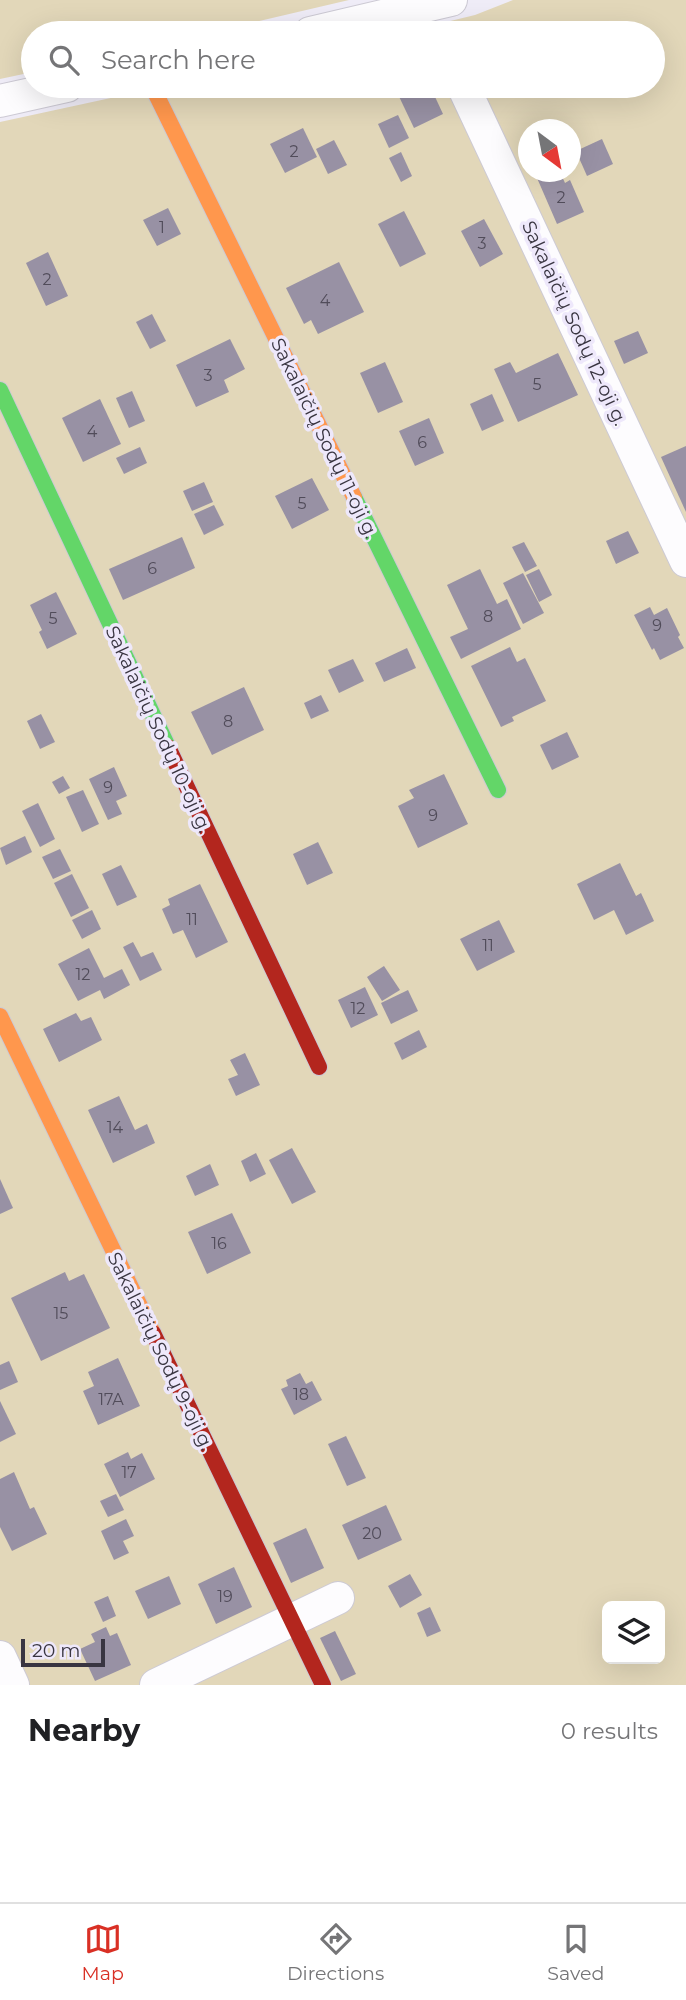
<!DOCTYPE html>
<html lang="en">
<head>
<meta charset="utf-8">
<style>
  :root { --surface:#fff; --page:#f6f6f6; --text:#202124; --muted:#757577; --line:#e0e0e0; --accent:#d93025 }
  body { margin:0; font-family:Montserrat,sans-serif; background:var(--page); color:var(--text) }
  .controls { position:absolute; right:21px; bottom:21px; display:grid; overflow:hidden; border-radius:10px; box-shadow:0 7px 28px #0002 }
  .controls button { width:63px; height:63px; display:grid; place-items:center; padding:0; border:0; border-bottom:2px solid var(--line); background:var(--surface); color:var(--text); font:35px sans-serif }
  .compass { position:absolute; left:518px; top:119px; width:63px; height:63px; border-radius:50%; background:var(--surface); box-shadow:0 7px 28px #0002; rotate:148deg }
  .scale { position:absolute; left:21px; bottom:18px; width:84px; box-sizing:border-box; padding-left:7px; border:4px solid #393541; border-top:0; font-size:19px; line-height:24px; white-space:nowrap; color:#393541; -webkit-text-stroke:5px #eee8fb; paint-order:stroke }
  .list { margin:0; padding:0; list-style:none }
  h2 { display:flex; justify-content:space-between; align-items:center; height:91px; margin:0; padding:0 28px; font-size:30px }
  h2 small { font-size:23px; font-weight:400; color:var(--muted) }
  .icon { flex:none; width:38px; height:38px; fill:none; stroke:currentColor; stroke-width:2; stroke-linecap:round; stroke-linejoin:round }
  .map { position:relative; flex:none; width:686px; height:1685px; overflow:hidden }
  .search { position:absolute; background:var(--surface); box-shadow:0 7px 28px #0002; left:21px; right:21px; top:21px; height:77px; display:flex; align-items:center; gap:18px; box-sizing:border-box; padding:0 24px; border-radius:38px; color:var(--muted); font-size:26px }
  .sheet { height:217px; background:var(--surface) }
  nav { display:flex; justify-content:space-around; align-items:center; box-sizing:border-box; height:98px; border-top:2px solid var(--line); background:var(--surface); font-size:19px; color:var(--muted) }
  nav a { display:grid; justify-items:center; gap:4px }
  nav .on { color:var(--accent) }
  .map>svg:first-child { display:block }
  .green { fill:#e2d7b9; fill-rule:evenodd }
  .building { fill:#9891a4 }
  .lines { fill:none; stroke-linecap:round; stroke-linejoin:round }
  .street-casing { stroke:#cdcad4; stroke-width:34 }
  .fast-casing { stroke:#cdcad4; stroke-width:18 }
  .slow-casing { stroke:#cdcad4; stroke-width:18 }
  .jam-casing { stroke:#cdcad4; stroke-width:18 }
  .street { stroke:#fdfcfe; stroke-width:32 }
  .fast { stroke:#63d668; stroke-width:16 }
  .slow { stroke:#ff974d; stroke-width:16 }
  .jam { stroke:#b3261e; stroke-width:16 }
  .labels { text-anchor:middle; stroke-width:7; stroke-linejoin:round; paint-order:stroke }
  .number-label { font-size:16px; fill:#514c5a }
  .street-label { font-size:19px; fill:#393541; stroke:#eee8fb }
</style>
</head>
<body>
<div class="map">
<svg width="686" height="1685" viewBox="0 0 686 1685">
  <rect width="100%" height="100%" fill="#efecf7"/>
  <g class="green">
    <polygon points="0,0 349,0 208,33 33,33 33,72 0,79"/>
    <path d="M513,0H686V1685H0V122L166,86H653V33H401L475,15ZM528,130H570V172H528ZM607,1606H660V1659H607Z"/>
  </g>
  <g class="building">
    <polygon points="363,86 387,86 389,90 369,98"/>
    <polygon points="394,86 430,86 443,114 414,128"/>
    <polygon points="398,115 409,138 389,148 378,124"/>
    <polygon points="303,128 317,157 285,173 270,144"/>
    <polygon points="602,139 613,164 587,176 576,151"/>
    <polygon points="334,140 347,165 328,174 316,149"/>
    <polygon points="401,152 412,176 401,182 389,158"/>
    <polygon points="551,172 560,172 565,183 570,180 584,212 557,224 537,178"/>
    <polygon points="168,208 181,234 157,246 143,220"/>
    <polygon points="404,211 426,254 400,267 378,224"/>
    <polygon points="484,219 503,254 480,267 461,231"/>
    <polygon points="48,252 68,296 46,306 26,263"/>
    <polygon points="339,262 364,312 318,334 311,320 304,324 286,288"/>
    <polygon points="152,314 166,341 150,349 136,322"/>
    <polygon points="638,331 648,353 624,364 614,341"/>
    <polygon points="230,339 245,369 224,380 229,392 196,407 176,365"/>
    <polygon points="558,353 578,395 518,422 494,369 510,362 516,373"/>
    <polygon points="385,362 403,402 378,413 360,373"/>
    <polygon points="132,391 145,421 129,428 116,398"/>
    <polygon points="492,394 504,421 482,431 470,404"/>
    <polygon points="100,399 121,444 83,462 62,418"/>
    <polygon points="429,418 444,453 415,466 399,431"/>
    <polygon points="686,446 686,512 661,457"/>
    <polygon points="140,447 147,463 124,474 116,458"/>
    <polygon points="312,478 329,510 292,529 275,496"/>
    <polygon points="204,482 213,502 192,511 183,491"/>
    <polygon points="214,505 224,525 204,535 194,514"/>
    <polygon points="628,531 639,553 616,564 606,541"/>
    <polygon points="182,537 195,568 123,600 109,569"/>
    <polygon points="524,542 537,566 525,572 512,547"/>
    <polygon points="480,569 497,604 507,599 521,629 461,659 450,637 468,629 447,585"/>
    <polygon points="539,569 552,595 539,602 526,575"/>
    <polygon points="523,573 544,613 523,624 503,583"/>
    <polygon points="56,592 77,634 47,649 39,632 42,630 30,605"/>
    <polygon points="650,607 654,615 667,608 680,635 678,637 684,648 660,660 654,648 652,650 634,615"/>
    <polygon points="510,647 517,662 525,658 546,701 512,717 514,721 501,727 471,666"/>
    <polygon points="407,648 416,668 384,682 375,663"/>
    <polygon points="353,659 364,681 339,693 328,670"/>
    <polygon points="244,687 264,730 212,755 191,712"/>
    <polygon points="321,695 329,711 311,719 304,703"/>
    <polygon points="41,714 55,742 40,749 27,721"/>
    <polygon points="567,732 579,757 552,770 540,745"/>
    <polygon points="114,767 127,796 116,801 122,814 108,820 89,779"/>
    <polygon points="444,774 468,824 418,848 398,806 414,798 409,790"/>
    <polygon points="63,776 70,788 59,794 52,782"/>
    <polygon points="83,790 99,824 82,832 66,797"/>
    <polygon points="38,803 55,839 40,847 22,811"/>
    <polygon points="25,836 32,852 6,865 0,848"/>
    <polygon points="318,842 333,873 307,885 293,854"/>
    <polygon points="60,849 71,871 53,879 42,857"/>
    <polygon points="620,863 636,896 641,893 654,921 626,935 614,910 594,920 577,884"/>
    <polygon points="121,865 137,897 117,906 102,874"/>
    <polygon points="72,874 89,908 71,917 54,883"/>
    <polygon points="200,884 228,942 196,958 183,930 173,934 162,909 170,905 168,899"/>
    <polygon points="92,910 101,929 82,939 72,920"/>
    <polygon points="499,920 515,952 477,971 460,939"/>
    <polygon points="133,942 141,957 153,952 162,970 140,981 123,947"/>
    <polygon points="89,948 104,978 122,969 130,985 104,999 100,990 78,1001 58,964"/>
    <polygon points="384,966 400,990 382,1001 367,977"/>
    <polygon points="365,987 378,1015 351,1028 338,1000"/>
    <polygon points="408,990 418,1011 391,1024 381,1003"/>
    <polygon points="76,1013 81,1021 91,1017 102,1040 59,1062 43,1029"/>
    <polygon points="419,1030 427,1047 402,1060 394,1043"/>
    <polygon points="245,1053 260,1085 236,1096 228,1079 238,1075 230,1060"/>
    <polygon points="119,1096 135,1130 147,1124 155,1143 113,1163 88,1110"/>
    <polygon points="292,1148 316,1192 292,1204 269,1160"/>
    <polygon points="256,1153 266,1174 250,1182 241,1161"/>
    <polygon points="210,1164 219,1185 195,1196 186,1176"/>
    <polygon points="0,1179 13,1208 0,1214"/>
    <polygon points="232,1213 251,1253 207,1274 188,1232"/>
    <polygon points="65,1272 69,1281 84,1274 110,1328 41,1361 11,1298"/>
    <polygon points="118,1358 140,1406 98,1425 83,1391 94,1386 88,1372"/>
    <polygon points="9,1361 18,1382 0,1390 0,1365"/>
    <polygon points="300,1373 306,1384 312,1381 322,1400 294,1415 281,1389 288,1386 286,1380"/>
    <polygon points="0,1401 16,1434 0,1442"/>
    <polygon points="346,1436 366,1478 347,1486 328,1444"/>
    <polygon points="128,1452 131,1459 142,1453 155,1479 120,1497 104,1464"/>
    <polygon points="14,1472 30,1509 34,1507 47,1534 12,1551 0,1527 0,1479"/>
    <polygon points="116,1494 124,1510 108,1517 100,1501"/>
    <polygon points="386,1505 402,1540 358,1560 342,1525"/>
    <polygon points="126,1519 134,1536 123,1541 129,1553 114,1560 101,1531"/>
    <polygon points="306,1528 324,1568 291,1583 273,1543"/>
    <polygon points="234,1567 252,1607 216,1624 198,1584"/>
    <polygon points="410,1574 422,1595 400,1608 388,1586"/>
    <polygon points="169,1576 181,1604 148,1619 135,1591"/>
    <polygon points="108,1596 116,1616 103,1622 94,1602"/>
    <polygon points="430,1607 441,1631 427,1637 417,1613"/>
    <polygon points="106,1627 110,1636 117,1633 131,1665 95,1681 80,1649 95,1642 91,1634"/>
    <polygon points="335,1631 356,1674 341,1681 320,1638"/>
  </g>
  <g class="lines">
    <defs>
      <g id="street">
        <polyline points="310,33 451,0"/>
        <polyline points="463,86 686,561"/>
        <polyline points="0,101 67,86"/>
        <polyline points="0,1657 13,1685"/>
        <polyline points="156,1685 338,1598"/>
      </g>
      <g id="fast">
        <polyline points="0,390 168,747"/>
        <polyline points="354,497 498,790"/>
      </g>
      <g id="slow">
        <polyline points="152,86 354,497"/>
        <polyline points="0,1016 153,1333"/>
      </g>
      <g id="jam">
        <polyline points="168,747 319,1067"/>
        <polyline points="153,1333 323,1685"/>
      </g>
    </defs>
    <use href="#street" class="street-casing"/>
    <use href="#fast" class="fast-casing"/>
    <use href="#slow" class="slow-casing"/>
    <use href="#jam" class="jam-casing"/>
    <use href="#street" class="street"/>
    <use href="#fast" class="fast"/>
    <use href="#slow" class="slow"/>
    <use href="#jam" class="jam"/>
  </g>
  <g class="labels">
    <g class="number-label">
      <text x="294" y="157">2</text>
      <text x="561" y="203">2</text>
      <text x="162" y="233">1</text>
      <text x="482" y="249">3</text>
      <text x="47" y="285">2</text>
      <text x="325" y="306">4</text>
      <text x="208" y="381">3</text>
      <text x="537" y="390">5</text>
      <text x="92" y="437">4</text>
      <text x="422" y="448">6</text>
      <text x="302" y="509">5</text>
      <text x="152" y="574">6</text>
      <text x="488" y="622">8</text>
      <text x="53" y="624">5</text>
      <text x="657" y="631">9</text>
      <text x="228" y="727">8</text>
      <text x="108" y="793">9</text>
      <text x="433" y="821">9</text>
      <text x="192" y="925">11</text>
      <text x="488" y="951">11</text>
      <text x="83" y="980">12</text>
      <text x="358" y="1014">12</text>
      <text x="115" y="1133">14</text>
      <text x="219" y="1249">16</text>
      <text x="61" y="1319">15</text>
      <text x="301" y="1400">18</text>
      <text x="111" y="1405">17A</text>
      <text x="129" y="1478">17</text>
      <text x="372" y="1539">20</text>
      <text x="225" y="1602">19</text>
    </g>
    <g class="street-label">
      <text transform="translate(575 323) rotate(65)" y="7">Sakalaičių Sodų 12-oji g.</text>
      <text transform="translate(325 438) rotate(64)" y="7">Sakalaičių Sodų 11-oji g.</text>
      <text transform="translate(159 729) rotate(65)" y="7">Sakalaičių Sodų 10-oji g.</text>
      <text transform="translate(161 1351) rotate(64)" y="7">Sakalaičių Sodų 9-oji g.</text>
    </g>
  </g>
</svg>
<div class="controls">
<button><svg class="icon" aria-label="layers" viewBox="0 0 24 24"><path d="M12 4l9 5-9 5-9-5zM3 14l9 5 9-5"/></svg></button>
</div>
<svg class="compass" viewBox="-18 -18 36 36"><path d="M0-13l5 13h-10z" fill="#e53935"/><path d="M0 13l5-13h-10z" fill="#757577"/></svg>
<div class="scale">20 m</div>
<div class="search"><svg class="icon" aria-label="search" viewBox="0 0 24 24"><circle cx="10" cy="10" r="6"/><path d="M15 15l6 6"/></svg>Search here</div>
</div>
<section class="sheet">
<h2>Nearby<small>0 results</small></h2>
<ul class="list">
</ul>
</section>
<nav>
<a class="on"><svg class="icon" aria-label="map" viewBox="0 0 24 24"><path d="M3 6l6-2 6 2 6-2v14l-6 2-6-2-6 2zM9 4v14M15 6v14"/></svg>Map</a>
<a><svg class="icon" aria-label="directions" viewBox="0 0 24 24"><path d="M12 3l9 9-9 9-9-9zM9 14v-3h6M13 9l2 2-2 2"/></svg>Directions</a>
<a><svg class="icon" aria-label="saved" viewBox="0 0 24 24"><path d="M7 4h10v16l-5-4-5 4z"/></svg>Saved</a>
</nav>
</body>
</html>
